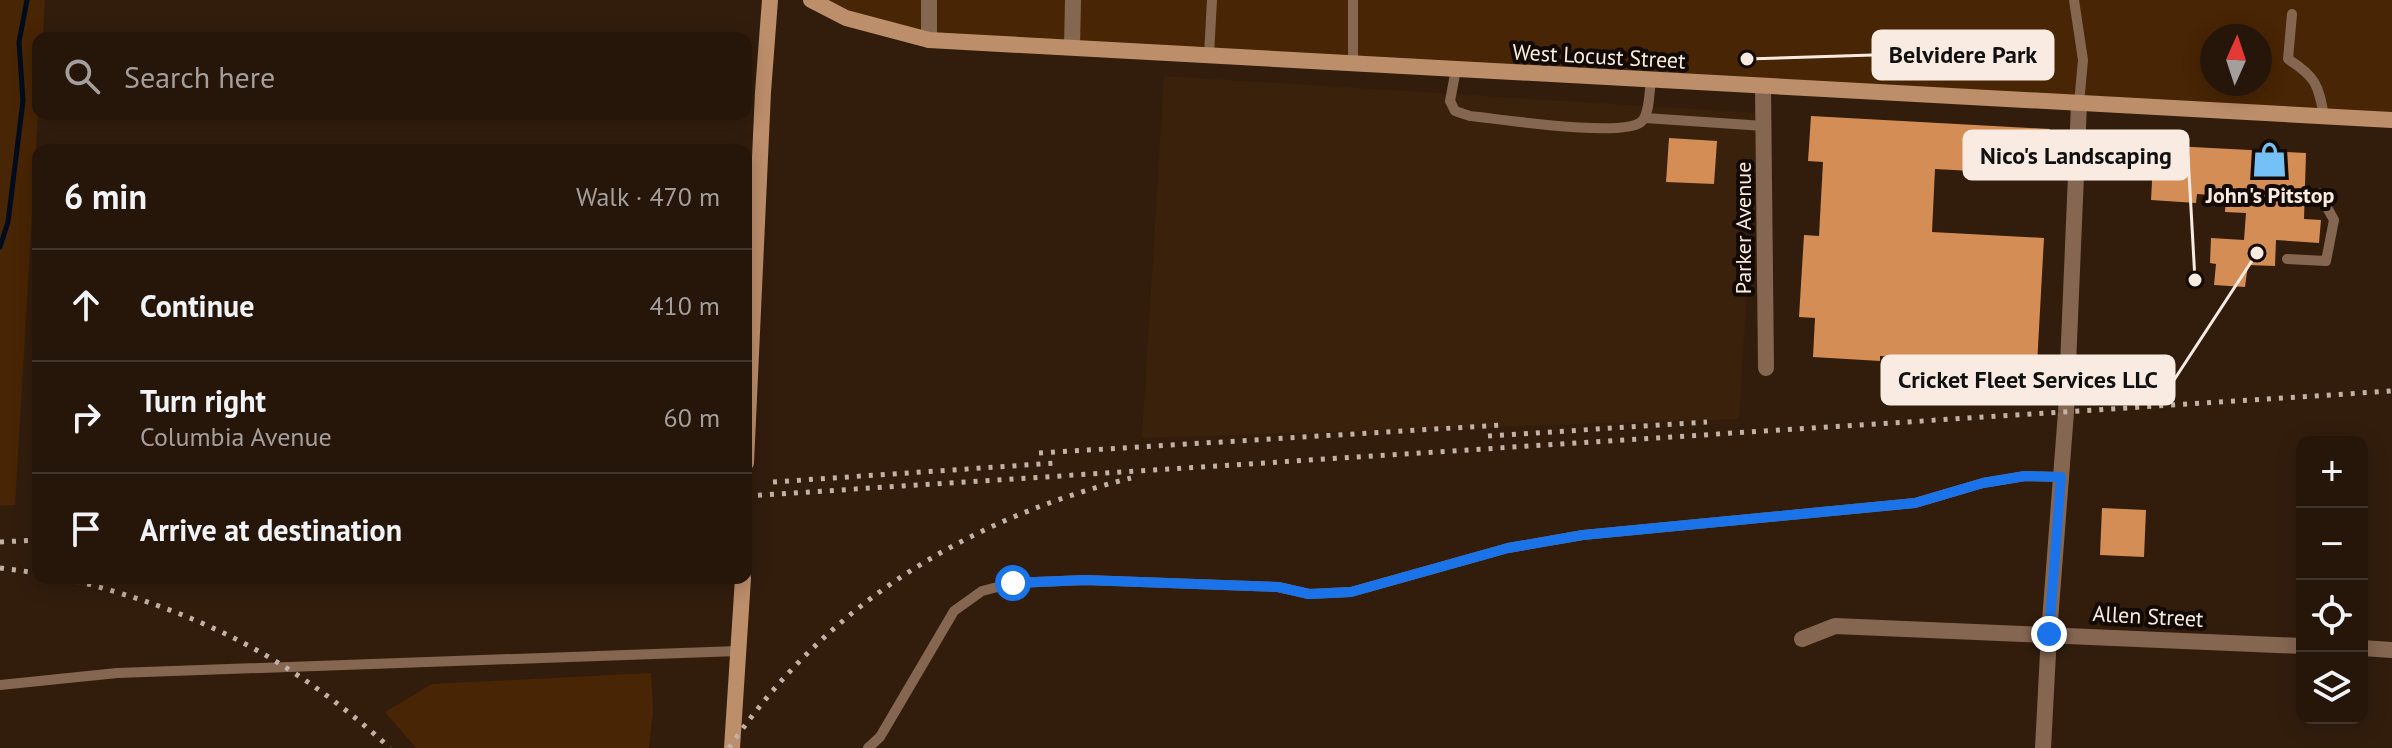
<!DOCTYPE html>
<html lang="en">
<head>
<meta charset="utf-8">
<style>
  :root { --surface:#26160a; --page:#2e1f13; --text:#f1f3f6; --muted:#a49f9c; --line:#42352b }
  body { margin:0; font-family:"PT Sans",sans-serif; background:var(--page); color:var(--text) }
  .controls { position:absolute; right:24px; bottom:24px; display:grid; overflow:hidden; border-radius:16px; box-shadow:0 4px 20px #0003 }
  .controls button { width:72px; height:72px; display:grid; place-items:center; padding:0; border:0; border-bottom:2px solid var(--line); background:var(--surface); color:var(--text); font:40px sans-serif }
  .compass { position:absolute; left:2200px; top:24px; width:72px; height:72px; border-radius:50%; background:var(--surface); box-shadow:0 4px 20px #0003; rotate:3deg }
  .stop { position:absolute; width:24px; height:24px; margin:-18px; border:6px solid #1a73e8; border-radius:50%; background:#fff }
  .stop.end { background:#1a73e8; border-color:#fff; box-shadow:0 2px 8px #0008 }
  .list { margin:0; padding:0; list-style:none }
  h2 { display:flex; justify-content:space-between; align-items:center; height:104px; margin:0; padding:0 32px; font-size:34px }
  h2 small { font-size:26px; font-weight:400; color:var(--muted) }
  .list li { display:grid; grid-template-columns:52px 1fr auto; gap:24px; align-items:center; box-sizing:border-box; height:112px; padding:0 32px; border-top:2px solid var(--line) }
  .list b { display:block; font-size:30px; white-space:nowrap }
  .list p { margin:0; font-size:26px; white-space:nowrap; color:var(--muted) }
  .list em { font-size:26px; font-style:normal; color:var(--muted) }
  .icon { flex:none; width:44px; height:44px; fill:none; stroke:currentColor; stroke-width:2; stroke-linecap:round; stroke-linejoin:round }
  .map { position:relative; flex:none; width:2392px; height:748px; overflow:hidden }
  .search { position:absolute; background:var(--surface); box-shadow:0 4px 20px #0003; left:32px; top:32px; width:720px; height:88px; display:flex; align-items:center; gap:20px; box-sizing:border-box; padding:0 28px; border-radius:16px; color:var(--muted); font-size:30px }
  .panel { position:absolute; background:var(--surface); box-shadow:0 4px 20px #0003; left:32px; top:144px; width:720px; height:440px; border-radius:16px }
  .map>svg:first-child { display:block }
  .built { fill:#3a210b }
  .green { fill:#482504; fill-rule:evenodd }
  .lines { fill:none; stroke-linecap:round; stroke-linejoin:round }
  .stream { stroke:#000c1c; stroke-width:5 }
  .building { fill:#d38d55 }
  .lane { stroke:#856751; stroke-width:10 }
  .street { stroke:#856751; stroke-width:16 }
  .secondary { stroke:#bd8e6a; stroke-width:16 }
  .rail { stroke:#c1b1a6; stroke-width:5; stroke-dasharray:4 8; stroke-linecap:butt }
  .route { stroke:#1a73e8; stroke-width:10 }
  .labels { text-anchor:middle; stroke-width:8; stroke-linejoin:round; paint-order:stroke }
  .street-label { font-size:22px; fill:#f9ebe1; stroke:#130a04 }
  .poi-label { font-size:22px; font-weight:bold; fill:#f9ebe1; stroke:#130a04 }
  .leader { fill:none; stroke:#f9ebe1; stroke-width:3 }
  .callout-dot { fill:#f9ebe1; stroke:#130a04; stroke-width:3 }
  .callout { fill:#f9ebe1; stroke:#f9ebe1; stroke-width:3 }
  .callout-label { font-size:24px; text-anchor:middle; font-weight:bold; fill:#111 }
</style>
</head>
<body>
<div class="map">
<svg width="2392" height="748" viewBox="0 0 2392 748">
  <rect width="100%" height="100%" fill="#321d0d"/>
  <polygon class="built" points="1164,76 1758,113 1739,419 1142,438"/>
  <g class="green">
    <polygon points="0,0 45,0 43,38 38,38 38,114 15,505 0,506"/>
    <path d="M811,0H2392V120L929,40ZM2212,36H2260V84H2212Z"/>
    <polygon points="651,673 653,711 649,748 416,748 385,712 432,684"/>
  </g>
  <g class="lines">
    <polyline class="stream" points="0,247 8,222 23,101 19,42 27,0"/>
  </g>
  <g class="building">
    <polygon points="1811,116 2050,129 2048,175 1935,169 1932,232 2044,238 2037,365 1880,356 1880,361 1813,357 1815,318 1799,317 1804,235 1819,236 1823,162 1808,161"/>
    <polygon points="1669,138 1717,141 1714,184 1666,182"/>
    <polygon points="2154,145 2306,153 2304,219 2321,220 2319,243 2276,240 2275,266 2248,265 2245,287 2214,285 2216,264 2210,263 2211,238 2244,240 2246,213 2225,212 2226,196 2197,194 2196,203 2151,200"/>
    <polygon points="2102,508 2146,510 2144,557 2100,555"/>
  </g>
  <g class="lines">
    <g class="lane">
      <polyline points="1353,0 1353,63"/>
      <polyline points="2074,0 2083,60 2079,104"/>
      <path d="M2292,14L2288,59C2316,77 2318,84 2324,116"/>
      <polyline points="1209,55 1212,0"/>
      <path d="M1456,69L1450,101L1455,111L1470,116C1501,119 1621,138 1641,122C1650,115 1649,91 1651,81"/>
      <polyline points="1645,118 1764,126"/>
      <polyline points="2287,259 2326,261 2334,220 2319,193"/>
      <polyline points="0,685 117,673 738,651"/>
      <polyline points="868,748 880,737 954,611 982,591 1013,583 1085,580 1278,587 1309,594 1351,592 1508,548 1583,535 1915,503 1983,483 2025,476 2061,477"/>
    </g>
    <g class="street">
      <polyline points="929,40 929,0"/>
      <polyline points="1072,47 1073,0"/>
      <polyline points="1763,87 1766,368"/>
      <polyline points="1802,639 1835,626 2302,646"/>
      <polyline points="2362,648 2392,650"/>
      <polyline points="2043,748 2049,634 2066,412 2079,104"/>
    </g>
    <g class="secondary">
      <polyline points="811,0 846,18 929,40 2392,120"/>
      <polyline points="746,463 763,92 770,0"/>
      <polyline points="732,748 743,578"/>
    </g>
    <g class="rail">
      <polyline points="1488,436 1707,422"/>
      <polyline points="1039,453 1502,425"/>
      <polyline points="773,482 1056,463"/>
      <polyline points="746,496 2392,391"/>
      <polyline points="0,542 38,540"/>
      <polyline points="0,568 38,573"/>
      <path d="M64,578C196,610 289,656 390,748"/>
      <path d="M729,748C827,604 965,520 1131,478"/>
    </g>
  </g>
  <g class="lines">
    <polyline class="route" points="1013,583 1085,580 1278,587 1309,594 1351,592 1508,548 1583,535 1915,503 1983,483 2025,476 2061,477 2049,634"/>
  </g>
  <defs>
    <symbol id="shop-bare" viewBox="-9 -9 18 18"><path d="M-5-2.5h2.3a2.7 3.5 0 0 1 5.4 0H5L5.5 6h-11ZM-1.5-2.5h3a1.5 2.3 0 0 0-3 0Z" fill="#75c0f6" stroke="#130a04" stroke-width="2.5" paint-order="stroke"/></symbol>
  </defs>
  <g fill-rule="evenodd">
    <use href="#shop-bare" x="2244" y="134" width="51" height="51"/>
  </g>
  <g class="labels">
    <g class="street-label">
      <text transform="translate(1599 56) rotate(3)" y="8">West Locust Street</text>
      <text transform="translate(1743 228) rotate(-90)" y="8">Parker Avenue</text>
      <text transform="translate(2148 616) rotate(3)" y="8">Allen Street</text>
    </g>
    <g class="poi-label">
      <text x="2270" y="203">John's Pitstop</text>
    </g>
  </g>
  <path class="leader" d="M1747 59L1873 55M2195 280L2188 155M2257 253L2174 380"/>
  <g class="callout-dot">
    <circle cx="1747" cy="59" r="8"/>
    <circle cx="2195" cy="280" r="8"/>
    <circle cx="2257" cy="253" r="8"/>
  </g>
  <g class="callout">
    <rect x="1873" y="31" width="180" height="48" rx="8"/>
    <rect x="1964" y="131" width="224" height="48" rx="8"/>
    <rect x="1882" y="356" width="292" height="48" rx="8"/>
  </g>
  <g class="callout-label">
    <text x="1963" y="63">Belvidere Park</text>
    <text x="2076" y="164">Nico's Landscaping</text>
    <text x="2028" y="388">Cricket Fleet Services LLC</text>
  </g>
</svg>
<div class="controls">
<button>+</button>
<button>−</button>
<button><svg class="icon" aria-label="locate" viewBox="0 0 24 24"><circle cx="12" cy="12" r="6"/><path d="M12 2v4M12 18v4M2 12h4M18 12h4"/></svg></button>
<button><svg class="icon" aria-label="layers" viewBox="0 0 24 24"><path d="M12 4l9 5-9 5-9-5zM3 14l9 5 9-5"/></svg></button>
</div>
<svg class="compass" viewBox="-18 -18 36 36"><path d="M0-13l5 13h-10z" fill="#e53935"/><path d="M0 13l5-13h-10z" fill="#a49f9c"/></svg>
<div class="stop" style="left:1013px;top:583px"></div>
<div class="stop end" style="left:2049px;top:634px"></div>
<div class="search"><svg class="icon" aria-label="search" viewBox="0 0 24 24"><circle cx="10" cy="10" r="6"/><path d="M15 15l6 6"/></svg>Search here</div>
<section class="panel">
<h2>6 min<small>Walk · 470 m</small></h2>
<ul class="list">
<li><svg class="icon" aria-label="ahead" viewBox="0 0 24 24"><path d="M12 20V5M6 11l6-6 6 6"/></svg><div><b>Continue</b></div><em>410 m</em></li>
<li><svg class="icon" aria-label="right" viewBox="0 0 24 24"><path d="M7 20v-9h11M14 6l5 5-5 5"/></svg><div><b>Turn right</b><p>Columbia Avenue</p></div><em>60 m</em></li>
<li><svg class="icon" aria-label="arrive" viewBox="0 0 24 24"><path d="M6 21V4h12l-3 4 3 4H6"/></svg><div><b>Arrive at destination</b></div></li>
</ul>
</section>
</div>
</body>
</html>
